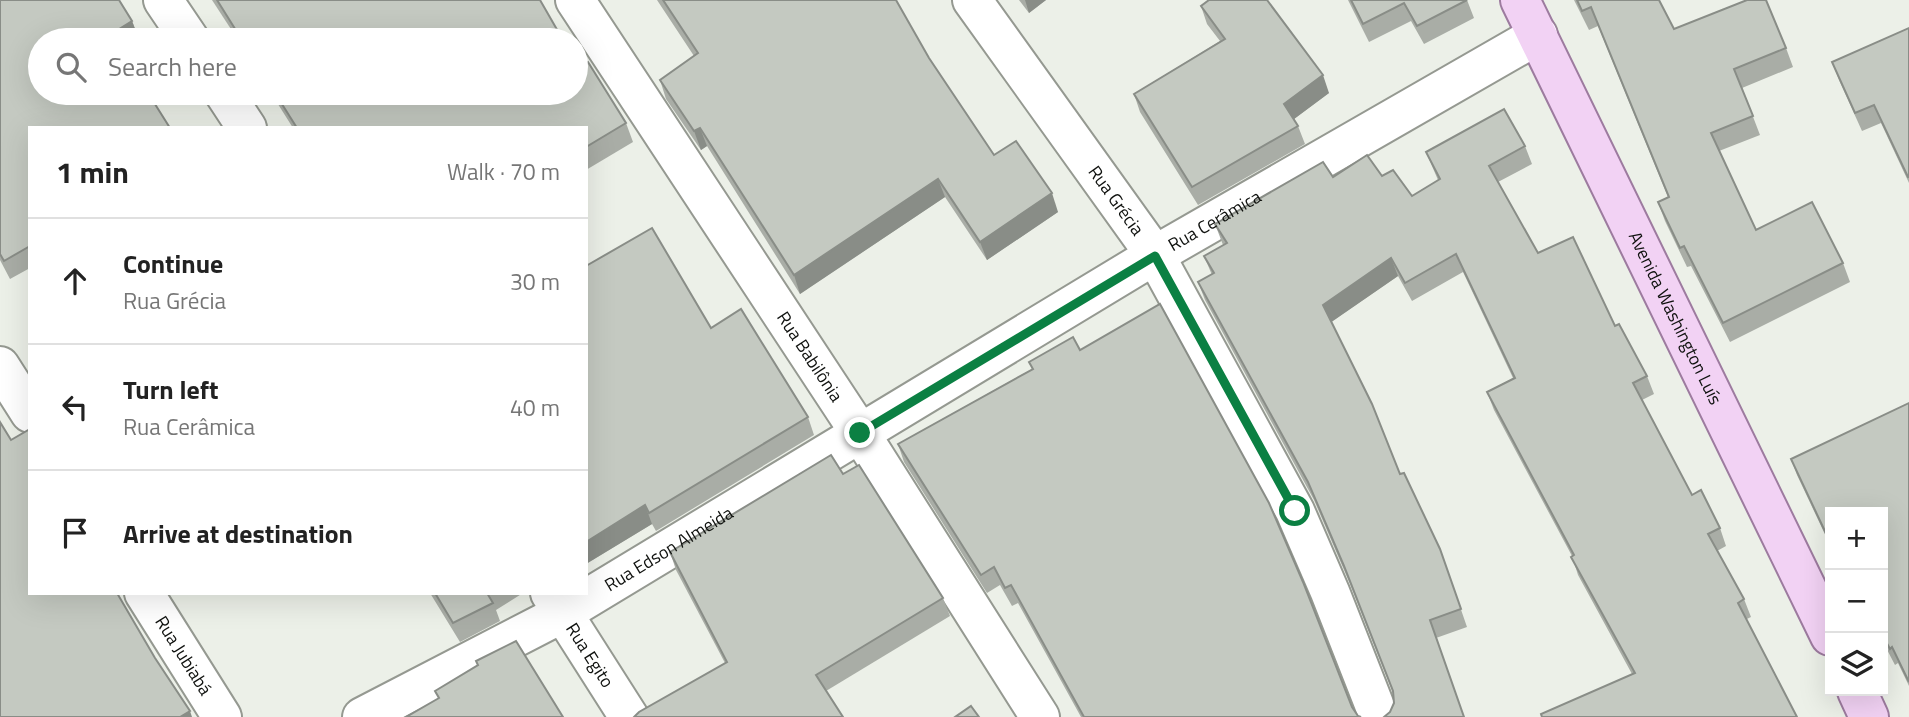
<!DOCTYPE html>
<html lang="en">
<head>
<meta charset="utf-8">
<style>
  :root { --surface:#fff; --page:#f2f2f2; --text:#222; --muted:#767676; --line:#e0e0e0 }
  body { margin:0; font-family:"Titillium Web",sans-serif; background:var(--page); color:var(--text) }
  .controls { position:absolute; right:21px; bottom:21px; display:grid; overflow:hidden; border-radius:0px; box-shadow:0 7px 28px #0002 }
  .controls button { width:63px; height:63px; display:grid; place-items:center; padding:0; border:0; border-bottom:2px solid var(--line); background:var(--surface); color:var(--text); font:35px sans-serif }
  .stop { position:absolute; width:21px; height:21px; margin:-16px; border:5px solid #0b8043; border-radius:50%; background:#fff }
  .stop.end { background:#0b8043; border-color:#fff; box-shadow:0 2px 7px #0008 }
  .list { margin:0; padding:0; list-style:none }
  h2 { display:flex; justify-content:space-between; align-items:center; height:91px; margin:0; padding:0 28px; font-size:30px }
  h2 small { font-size:23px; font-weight:400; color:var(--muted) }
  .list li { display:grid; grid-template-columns:46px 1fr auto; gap:21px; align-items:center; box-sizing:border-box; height:126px; padding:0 28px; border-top:2px solid var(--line) }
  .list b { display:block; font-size:26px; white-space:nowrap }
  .list p { margin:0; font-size:23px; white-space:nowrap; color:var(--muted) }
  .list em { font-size:23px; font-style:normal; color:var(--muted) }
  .icon { flex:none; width:38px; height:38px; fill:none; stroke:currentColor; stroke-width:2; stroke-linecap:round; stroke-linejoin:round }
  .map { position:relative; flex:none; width:1909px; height:717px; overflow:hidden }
  .search { position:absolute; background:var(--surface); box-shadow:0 7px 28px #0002; left:28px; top:28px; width:560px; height:77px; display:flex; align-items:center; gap:18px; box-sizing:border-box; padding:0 24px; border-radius:38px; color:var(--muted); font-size:26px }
  .panel { position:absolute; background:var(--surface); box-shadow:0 7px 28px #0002; left:28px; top:126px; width:560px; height:469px; border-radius:0px }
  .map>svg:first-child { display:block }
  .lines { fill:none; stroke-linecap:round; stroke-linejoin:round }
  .minor-casing { stroke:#959991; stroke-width:42 }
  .major-casing { stroke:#9d7b9f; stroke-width:42 }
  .minor { stroke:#fff; stroke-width:38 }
  .major { stroke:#f2d2f4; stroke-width:38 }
  .wall { fill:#a9ada6 }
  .shaded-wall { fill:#898d87 }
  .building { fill:#c4c9c1; stroke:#898d87; stroke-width:2 }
  .route { stroke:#0b8043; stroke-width:9 }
  .labels { text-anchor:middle; stroke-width:7; stroke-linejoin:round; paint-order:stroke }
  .street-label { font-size:18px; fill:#0f110e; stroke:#fff }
</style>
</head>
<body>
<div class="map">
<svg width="1909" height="717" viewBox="0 0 1909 717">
  <rect width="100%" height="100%" fill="#ecf0e8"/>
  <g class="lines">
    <defs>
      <g id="minor">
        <polyline points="163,0 190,40"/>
        <path id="s1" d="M575,0L860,433L1040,717"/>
        <path id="s2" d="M972,0L1155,255L1295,511L1330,592L1379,717"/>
        <polyline points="224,93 247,128"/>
        <polyline points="0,366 30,413"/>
        <path id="s3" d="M144,593L222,717"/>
        <path id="s4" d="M550,593L629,717"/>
        <path id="s5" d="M362,717L563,613L1155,255L1538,35"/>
      </g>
      <g id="major">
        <path id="s6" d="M1520,0L1830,636"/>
        <polyline points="1857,691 1869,717"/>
      </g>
    </defs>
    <use href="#minor" class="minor-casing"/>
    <use href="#major" class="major-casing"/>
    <use href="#minor" class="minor"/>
    <use href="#major" class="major"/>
  </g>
  <g class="wall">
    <polygon points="0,0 132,21 139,39 40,40 30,128 30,268 10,279 0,260"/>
    <polygon points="212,0 540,0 563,40 238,40"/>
    <polygon points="657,0 896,0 929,58 994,155 1058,212 987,260 945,197 800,294 707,146 701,150 666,99 660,80 694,56"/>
    <polygon points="1019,0 1046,0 1029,13"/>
    <polygon points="1348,0 1467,0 1474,18 1424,44 1411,21 1369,42"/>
    <polygon points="1574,0 1659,0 1674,29 1786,48 1793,67 1742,88 1760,135 1719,151 1756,230 1843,263 1850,282 1730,342 1691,266 1687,267 1665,221 1658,202 1668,197 1598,26 1589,30"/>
    <polygon points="1201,6 1329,93 1294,119 1298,126 1305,144 1198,205 1140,112 1134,94 1220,41 1207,24"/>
    <polygon points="1909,28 1909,183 1881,123 1862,131 1839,80 1832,62"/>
    <polygon points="578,68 626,123 633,142 586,170 586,128 293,128 271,93 576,93"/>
    <polygon points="1525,146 1532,164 1498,182 1538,253 1615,326 1647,376 1654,394 1642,400 1692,495 1720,528 1726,546 1717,551 1744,599 1751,617 1632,674 1578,575 1572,556 1494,410 1487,392 1513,378 1463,272 1412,301 1398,276 1331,322 1400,474 1440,549 1467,627 1436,638 1390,712 1394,703 1393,693 1350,584 1314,500 1205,300 1198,282 1212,275 1204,256 1223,245 1215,224 1333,177 1382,176 1412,196 1438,180 1426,152"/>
    <polygon points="586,266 711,328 808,417 814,435 656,531 652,524 586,564"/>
    <polygon points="1080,350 1358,716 1361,717 1081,717 1018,603 1012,606 1000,585 987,593 904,462 898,444 1032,369 1029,362"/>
    <polygon points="1909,403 1909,686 1898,663 1895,665 1883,642 1883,512 1830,512 1830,545 1797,475 1791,459"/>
    <polygon points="843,474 943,598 950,616 826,691 725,663 676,570 670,552"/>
    <polygon points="430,593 523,593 496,610 500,621 460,642"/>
  </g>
  <g class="shaded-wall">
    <polygon points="1025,0 1046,0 1029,13"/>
    <polygon points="132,21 139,39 136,40 113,40 111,34"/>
    <polygon points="1323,75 1329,93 1290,122 1284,104"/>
    <polygon points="700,128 707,146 701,150 694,131"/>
    <polygon points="938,179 945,197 800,294 794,275"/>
    <polygon points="1052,193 1058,212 987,260 980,242"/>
    <polygon points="1391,258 1398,276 1330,323 1323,305"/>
    <polygon points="645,505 652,524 586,564 586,542"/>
    <polygon points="190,711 192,717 180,717"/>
  </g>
  <g class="building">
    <polygon points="0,0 119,0 132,21 111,34 114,40 40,40 40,93 148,93 170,128 30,128 30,246 4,261 0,254"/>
    <polygon points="217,0 540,0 563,40 242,40"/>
    <polygon points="663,0 896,0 929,58 994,155 1016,141 1052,193 980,242 938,179 794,275 700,128 694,131 660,80 698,53"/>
    <polygon points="1209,0 1267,0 1323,75 1284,104 1298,126 1192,187 1134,94 1225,39 1201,6"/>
    <polygon points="1351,0 1467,0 1417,26 1404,3 1363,24"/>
    <polygon points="1577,0 1659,0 1674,29 1747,0 1766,0 1786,48 1734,69 1753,116 1711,133 1756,230 1812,202 1843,263 1723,323 1684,246 1680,248 1658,202 1669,197 1591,7 1582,11"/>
    <polygon points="1909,28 1909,177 1908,177 1874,105 1855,113 1832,62"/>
    <polygon points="588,62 626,123 586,147 586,128 297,128 275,93 576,93 576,63 578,68"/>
    <polygon points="1504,109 1525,146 1489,166 1538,253 1573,237 1615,326 1619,324 1647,376 1633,383 1692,495 1701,490 1720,528 1708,534 1744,599 1738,603 1797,717 1542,717 1541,714 1635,673 1571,557 1574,555 1487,392 1515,378 1456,254 1405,283 1391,258 1323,305 1372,404 1400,474 1404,473 1440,549 1461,609 1430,620 1464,717 1384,717 1390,712 1394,703 1393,691 1344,566 1308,482 1198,282 1214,273 1204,256 1227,243 1215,224 1323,162 1333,177 1367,155 1382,176 1393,170 1412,196 1440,179 1426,152"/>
    <polygon points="652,228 711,328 741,309 808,417 649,513 645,505 586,542 586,266"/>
    <polygon points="1160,304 1269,503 1303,582 1352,707 1358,716 1361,717 1084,717 1011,585 1005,588 994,567 981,575 898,444 1033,369 1029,362 1073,337 1080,350"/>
    <polygon points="1909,403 1909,682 1892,647 1890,649 1883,636 1883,512 1830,512 1830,542 1791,459"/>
    <polygon points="0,422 11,440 30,429 30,593 117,593 155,658 190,711 180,717 0,717"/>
    <polygon points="831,455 843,474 859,465 943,598 816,675 843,717 634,717 639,712 727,662 670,552"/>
    <polygon points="435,593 487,593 493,603 453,623"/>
    <polygon points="516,641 563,717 406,717 439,698 435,691 478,665 476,661"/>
    <polygon points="971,706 979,717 955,717"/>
  </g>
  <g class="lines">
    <polyline class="route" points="860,433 1155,256 1295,511"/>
  </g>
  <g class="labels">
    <g class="street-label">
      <text dy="6" stroke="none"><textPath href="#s2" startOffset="247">Rua Grécia</textPath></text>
      <text dy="6" stroke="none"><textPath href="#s5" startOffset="987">Rua Cerâmica</textPath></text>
      <text dy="6" stroke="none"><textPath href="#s6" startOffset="354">Avenida Washington Luís</textPath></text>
      <text dy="6" stroke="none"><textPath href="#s1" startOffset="427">Rua Babilônia</textPath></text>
      <text dy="6" stroke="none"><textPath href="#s5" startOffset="350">Rua Edson Almeida</textPath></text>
      <text dy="6" stroke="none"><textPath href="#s3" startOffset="74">Rua Jubiabá</textPath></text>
      <text dy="6" stroke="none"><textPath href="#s4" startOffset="74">Rua Egito</textPath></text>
    </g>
  </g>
</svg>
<div class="controls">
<button>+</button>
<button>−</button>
<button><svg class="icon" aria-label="layers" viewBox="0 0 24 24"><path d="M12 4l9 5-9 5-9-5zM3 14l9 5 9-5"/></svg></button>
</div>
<div class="stop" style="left:1295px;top:511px"></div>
<div class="stop end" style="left:860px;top:433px"></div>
<div class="search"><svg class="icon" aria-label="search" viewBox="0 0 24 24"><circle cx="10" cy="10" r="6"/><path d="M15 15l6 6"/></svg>Search here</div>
<section class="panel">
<h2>1 min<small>Walk · 70 m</small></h2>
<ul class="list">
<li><svg class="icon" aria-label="ahead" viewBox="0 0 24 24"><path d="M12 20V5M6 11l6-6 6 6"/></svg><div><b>Continue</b><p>Rua Grécia</p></div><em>30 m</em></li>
<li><svg class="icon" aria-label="left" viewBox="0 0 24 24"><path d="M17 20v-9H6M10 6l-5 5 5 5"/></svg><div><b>Turn left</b><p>Rua Cerâmica</p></div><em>40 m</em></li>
<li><svg class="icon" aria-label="arrive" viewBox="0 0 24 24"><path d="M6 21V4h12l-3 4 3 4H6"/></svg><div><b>Arrive at destination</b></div></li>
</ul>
</section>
</div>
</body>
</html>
